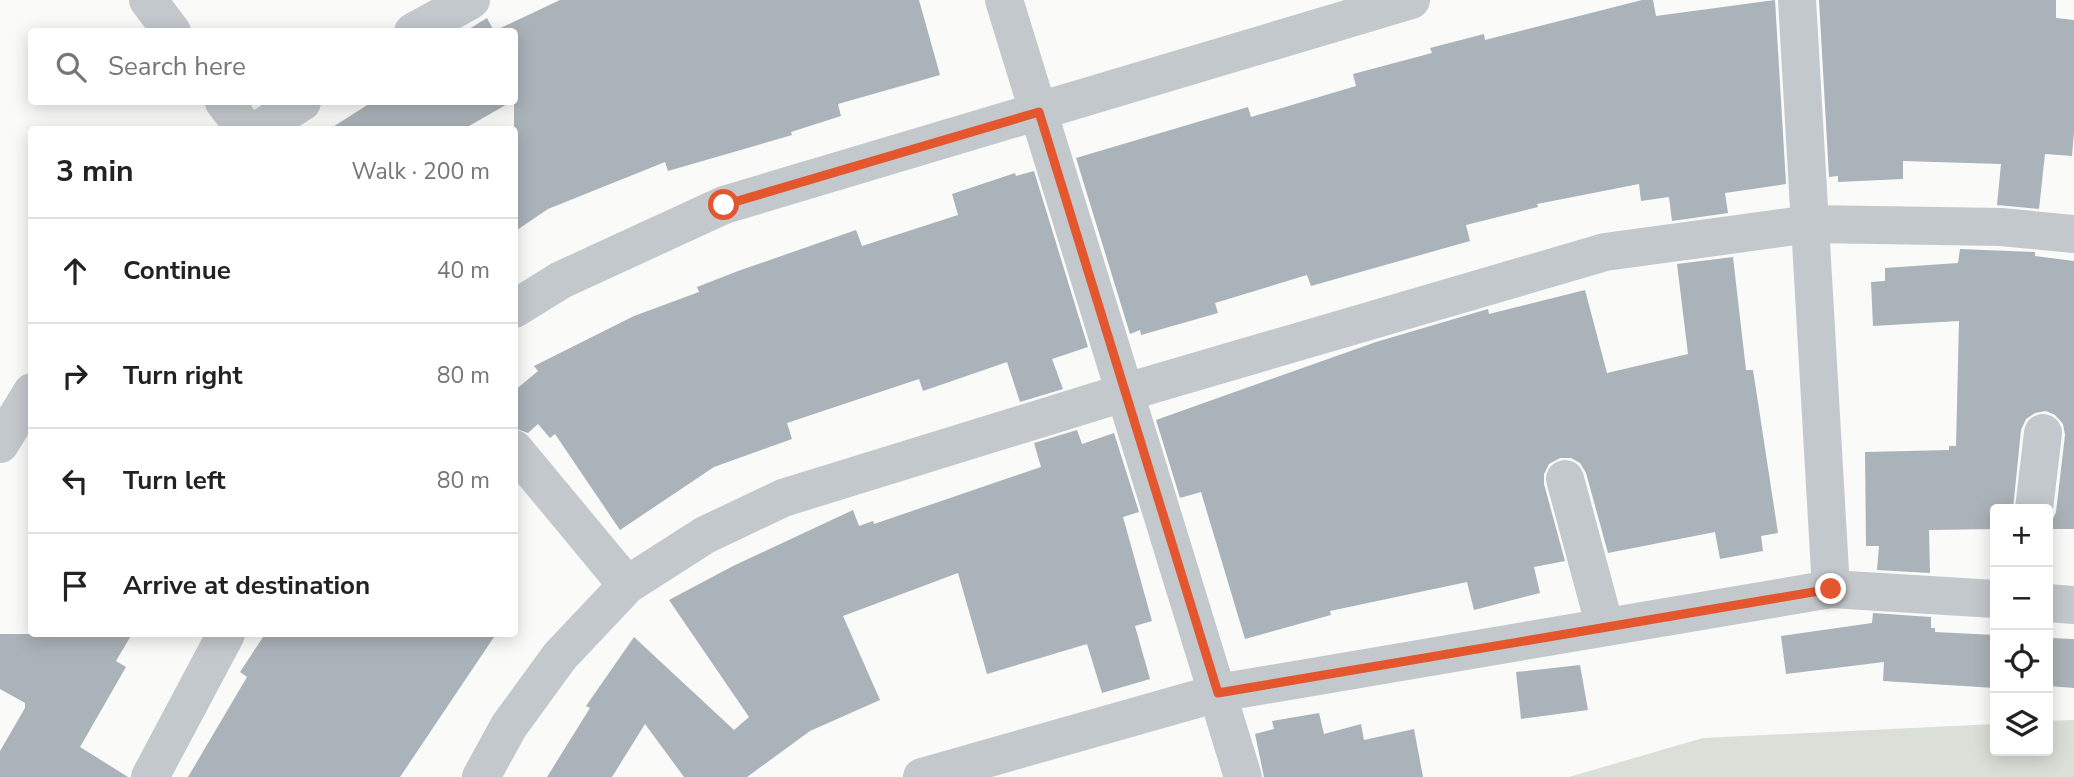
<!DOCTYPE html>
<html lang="en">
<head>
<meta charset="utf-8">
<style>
  :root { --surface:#fff; --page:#f2f2f2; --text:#222; --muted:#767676; --line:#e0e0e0 }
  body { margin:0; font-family:"Nunito Sans",sans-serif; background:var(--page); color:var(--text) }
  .controls { position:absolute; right:21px; bottom:21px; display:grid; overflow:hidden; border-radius:7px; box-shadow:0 4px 18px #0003 }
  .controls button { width:63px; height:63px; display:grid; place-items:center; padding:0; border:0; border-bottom:2px solid var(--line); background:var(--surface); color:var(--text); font:35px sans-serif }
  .stop { position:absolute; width:21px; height:21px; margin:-16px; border:5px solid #e4572e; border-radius:50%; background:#fff }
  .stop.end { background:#e4572e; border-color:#fff; box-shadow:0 2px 7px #0008 }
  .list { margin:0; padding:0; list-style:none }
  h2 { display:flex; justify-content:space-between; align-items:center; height:91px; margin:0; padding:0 28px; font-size:30px }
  h2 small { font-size:23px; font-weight:400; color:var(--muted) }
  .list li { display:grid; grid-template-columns:46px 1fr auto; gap:21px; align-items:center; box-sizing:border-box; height:105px; padding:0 28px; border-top:2px solid var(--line) }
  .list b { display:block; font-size:26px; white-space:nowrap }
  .list em { font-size:23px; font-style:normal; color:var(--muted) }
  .icon { flex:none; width:38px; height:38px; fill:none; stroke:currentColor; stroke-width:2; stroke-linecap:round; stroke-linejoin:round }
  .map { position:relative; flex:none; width:2074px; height:777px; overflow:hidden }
  .search { position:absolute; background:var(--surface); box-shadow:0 4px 18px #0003; left:28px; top:28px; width:490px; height:77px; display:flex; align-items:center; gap:18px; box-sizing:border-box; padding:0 24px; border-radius:7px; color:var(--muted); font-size:26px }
  .panel { position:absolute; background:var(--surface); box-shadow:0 4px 18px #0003; left:28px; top:126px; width:490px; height:511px; border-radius:7px }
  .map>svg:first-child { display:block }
  .green { fill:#dadfd7 }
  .building { fill:#aab3b9 }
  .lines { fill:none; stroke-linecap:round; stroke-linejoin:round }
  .street { stroke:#c3c8cc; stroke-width:38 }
  .route { stroke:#e4572e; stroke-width:9 }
</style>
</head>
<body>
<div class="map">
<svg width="2074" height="777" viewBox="0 0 2074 777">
  <rect width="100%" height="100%" fill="#fafaf8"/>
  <polygon class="green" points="2074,720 2074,777 1569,777 1703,738 1995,724 1995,751 2048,751 2048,721"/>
  <g class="building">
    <polygon points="560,0 919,0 940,75 838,104 841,116 791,132 792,135 668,171 665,162 548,209 514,232 514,32 464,32 487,18 494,31"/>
    <polygon points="1642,0 1653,0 1656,16 1775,0 1786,184 1725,193 1728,213 1672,221 1669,197 1641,201 1639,184 1537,204 1538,207 1466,225 1470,241 1311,286 1307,275 1215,303 1218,313 1141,335 1140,330 1130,334 1076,158 1248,107 1251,117 1356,86 1353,74 1432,53 1430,48 1484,34 1485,40"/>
    <polygon points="1819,0 2056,0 2056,18 2074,20 2074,132 2072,156 2045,154 2039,209 1997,205 2001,164 1903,161 1903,179 1838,182 1838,176 1829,177"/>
    <polygon points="372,102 511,102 462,130 328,130"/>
    <polygon points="1034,171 1088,347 1052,359 1063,389 1020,402 1007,362 923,391 919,379 787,423 792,439 714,467 620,530 555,434 550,438 538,424 528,433 514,428 514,391 538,371 534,366 634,316 699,292 697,287 738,271 856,230 862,246 958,215 952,194 1015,173 1016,176"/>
    <polygon points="1960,249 2035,252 2035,256 2074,261 2074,529 2048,529 2056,512 2065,435 2063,424 2055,415 2046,411 2035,413 2026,419 2021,430 2013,509 1995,509 1995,529 1929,530 1930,573 1877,570 1879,546 1866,546 1865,452 1949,450 1949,446 1956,446 1959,321 1873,326 1871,282 1885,281 1885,268 1958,263"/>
    <polygon points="1733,257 1746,370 1753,370 1778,533 1761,536 1763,551 1720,559 1715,532 1608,553 1586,473 1580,463 1571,458 1560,458 1549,464 1544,474 1544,484 1565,561 1534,567 1540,593 1474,610 1467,582 1330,611 1331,615 1245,639 1201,492 1180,498 1156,420 1376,342 1488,309 1489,314 1585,290 1607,373 1688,354 1677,264"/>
    <polygon points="1077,430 1082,444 1114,433 1139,512 1123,517 1152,621 1135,626 1150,679 1102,693 1087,644 987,674 958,573 843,616 880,700 810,731 747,777 684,777 645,724 612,777 547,777 590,708 586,706 634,637 734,730 749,717 669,600 733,566 853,510 859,526 873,521 874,524 1041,467 1034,443"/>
    <polygon points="1873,613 1931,617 1931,628 1935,628 1935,632 1995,635 1995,688 1883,681 1884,662 1786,674 1781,636 1872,623"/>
    <polygon points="0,634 132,634 116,661 126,667 80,747 128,777 0,777 0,751 25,708 25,703 0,689"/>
    <polygon points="265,634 496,634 400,777 188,777 247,677 240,672"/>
    <polygon points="2048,638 2074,639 2074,688 2048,686"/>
    <polygon points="1580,665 1588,710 1521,719 1516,672"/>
    <polygon points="1319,713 1324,734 1361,724 1364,740 1414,729 1423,777 1264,777 1255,734 1274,729 1272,721"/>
  </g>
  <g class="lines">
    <g class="street">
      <polyline points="148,0 172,32"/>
      <polyline points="1004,0 1243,777"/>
      <polyline points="1797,0 1831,589"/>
      <polyline points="413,32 471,0"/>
      <polyline points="224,102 246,130"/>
      <polyline points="258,130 302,102"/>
      <polyline points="514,309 561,280 724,205 1411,0"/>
      <polyline points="0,444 32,392"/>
      <polyline points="514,449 627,585"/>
      <polyline points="1565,479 1605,627"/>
      <polyline points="2034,509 2043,433"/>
      <polyline points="2048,603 2074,605"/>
      <polyline points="150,777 226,634"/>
      <polyline points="481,777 509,726 560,656 627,585 705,535 783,498 1123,393 1605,252 1810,224 2001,227 2074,234"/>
      <polyline points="922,777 1218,693 1831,589 1995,599"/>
    </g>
  </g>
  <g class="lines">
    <polyline class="route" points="724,205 1039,112 1218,693 1831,589"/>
  </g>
</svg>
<div class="controls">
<button>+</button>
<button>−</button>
<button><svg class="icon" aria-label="locate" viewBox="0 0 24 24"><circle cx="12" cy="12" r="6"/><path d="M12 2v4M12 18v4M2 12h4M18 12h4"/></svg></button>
<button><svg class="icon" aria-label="layers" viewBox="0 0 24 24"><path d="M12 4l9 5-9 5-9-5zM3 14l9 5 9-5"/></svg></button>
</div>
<div class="stop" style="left:724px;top:205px"></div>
<div class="stop end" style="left:1831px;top:589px"></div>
<div class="search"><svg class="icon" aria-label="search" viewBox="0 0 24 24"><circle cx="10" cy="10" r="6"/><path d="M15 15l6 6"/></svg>Search here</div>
<section class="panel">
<h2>3 min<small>Walk · 200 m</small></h2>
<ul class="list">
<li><svg class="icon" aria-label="ahead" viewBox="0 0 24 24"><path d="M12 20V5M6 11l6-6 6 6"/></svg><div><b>Continue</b></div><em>40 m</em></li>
<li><svg class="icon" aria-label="right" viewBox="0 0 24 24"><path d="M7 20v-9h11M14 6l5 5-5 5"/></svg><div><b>Turn right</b></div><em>80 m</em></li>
<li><svg class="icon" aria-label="left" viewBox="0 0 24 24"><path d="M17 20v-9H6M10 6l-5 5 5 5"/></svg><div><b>Turn left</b></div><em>80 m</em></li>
<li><svg class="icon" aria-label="arrive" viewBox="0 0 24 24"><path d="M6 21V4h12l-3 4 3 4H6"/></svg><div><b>Arrive at destination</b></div></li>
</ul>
</section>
</div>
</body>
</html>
